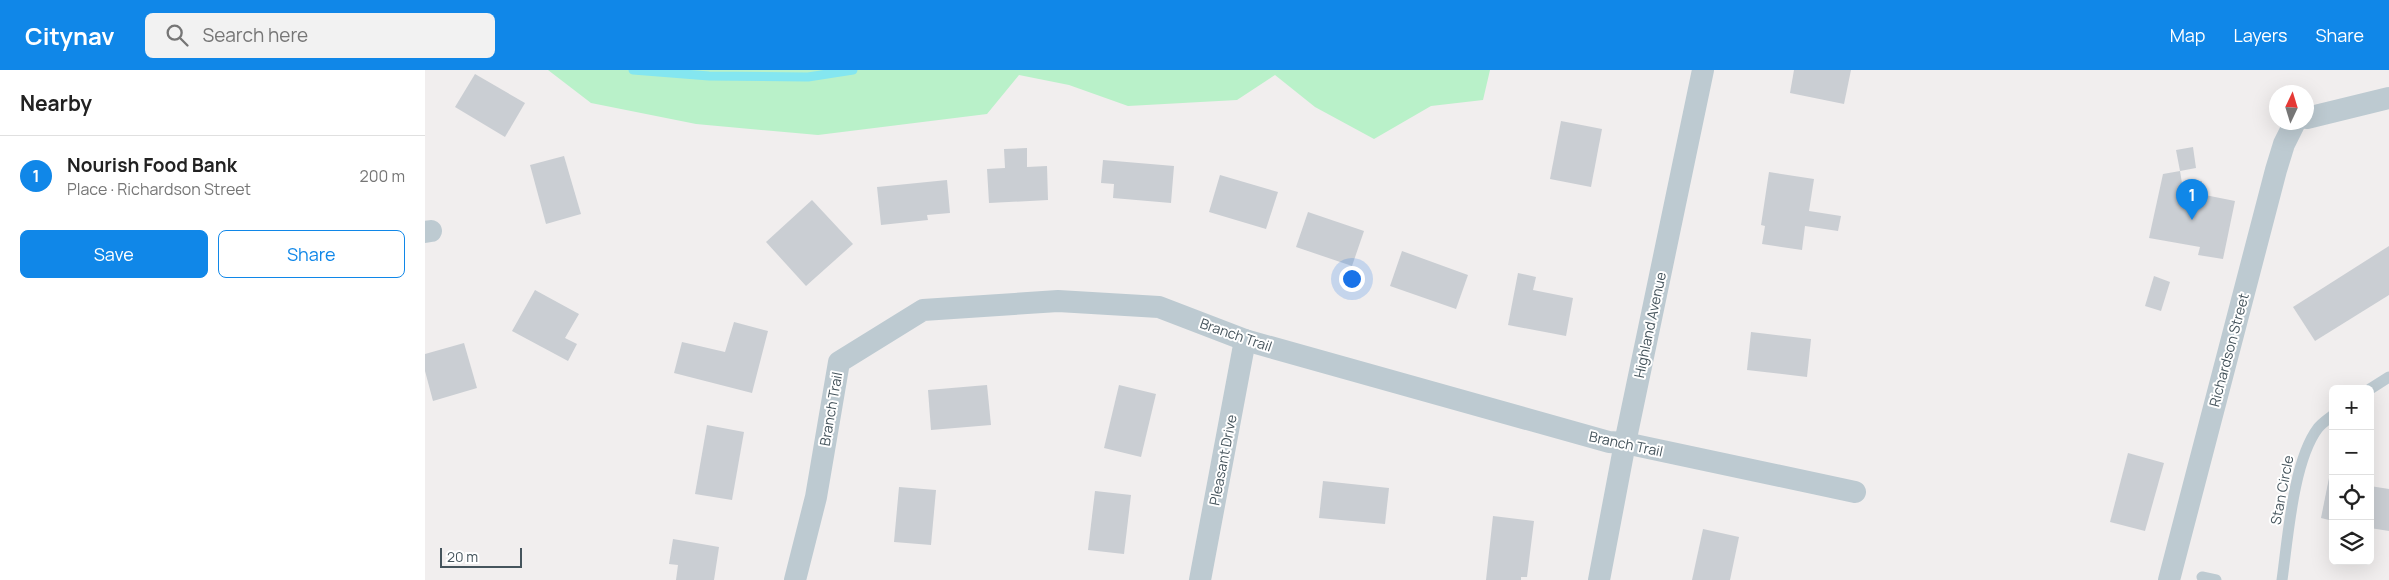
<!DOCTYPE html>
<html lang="en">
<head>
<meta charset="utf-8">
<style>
  :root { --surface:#fff; --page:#f2f2f2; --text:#222; --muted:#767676; --line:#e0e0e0; --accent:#1087e8 }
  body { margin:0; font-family:Manrope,sans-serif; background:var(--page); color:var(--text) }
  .controls { position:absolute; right:15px; bottom:15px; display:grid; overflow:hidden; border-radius:8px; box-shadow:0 5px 20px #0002 }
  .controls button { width:45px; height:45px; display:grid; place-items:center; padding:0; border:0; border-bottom:1px solid var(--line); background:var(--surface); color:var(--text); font:25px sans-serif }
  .compass { position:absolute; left:1844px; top:15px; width:45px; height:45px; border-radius:50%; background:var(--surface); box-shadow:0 5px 20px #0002; rotate:4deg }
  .scale { position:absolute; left:15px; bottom:12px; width:82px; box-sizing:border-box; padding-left:5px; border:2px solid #45545c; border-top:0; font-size:14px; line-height:18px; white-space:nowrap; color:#45545c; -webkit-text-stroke:4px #fff; paint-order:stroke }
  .you { position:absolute; left:926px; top:208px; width:18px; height:18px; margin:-12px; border:4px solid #fff; border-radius:50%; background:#1a73e8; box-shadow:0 0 0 8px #1a73e833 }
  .badge { display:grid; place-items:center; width:32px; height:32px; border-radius:50%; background:var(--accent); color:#fff; font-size:16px; font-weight:700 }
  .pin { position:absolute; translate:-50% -41px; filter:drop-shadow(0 1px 2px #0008) }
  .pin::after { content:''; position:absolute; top:26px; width:18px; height:15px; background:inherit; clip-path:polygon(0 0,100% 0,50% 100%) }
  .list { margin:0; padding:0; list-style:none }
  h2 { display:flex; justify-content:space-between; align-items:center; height:65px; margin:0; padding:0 20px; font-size:21px }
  h2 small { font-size:16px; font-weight:400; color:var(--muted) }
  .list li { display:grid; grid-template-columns:32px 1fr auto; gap:15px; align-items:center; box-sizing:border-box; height:80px; padding:0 20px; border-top:1px solid var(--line) }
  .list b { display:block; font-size:19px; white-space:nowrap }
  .list p { margin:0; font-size:16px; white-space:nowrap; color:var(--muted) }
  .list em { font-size:16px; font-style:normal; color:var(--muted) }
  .actions { display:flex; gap:10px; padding:15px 20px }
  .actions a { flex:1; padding:11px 0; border:1px solid var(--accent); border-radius:8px; text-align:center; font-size:18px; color:var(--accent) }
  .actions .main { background:var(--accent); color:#fff }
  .icon { flex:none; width:28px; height:28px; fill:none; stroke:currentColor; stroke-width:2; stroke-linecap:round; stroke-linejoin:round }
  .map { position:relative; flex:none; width:1964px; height:510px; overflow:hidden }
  header { display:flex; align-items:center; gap:30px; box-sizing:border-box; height:70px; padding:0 25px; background:var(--accent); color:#fff }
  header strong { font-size:24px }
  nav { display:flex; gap:28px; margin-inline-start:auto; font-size:18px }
  .search { width:350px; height:45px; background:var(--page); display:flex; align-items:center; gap:12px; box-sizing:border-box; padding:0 18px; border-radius:8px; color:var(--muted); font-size:19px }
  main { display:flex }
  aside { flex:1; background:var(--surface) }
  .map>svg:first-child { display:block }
  .green { fill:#b9f1c9 }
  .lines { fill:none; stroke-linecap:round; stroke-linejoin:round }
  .stream { stroke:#84e6f0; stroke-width:9 }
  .building { fill:#caced3 }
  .service { stroke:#bdcad1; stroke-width:11 }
  .minor { stroke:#bdcad1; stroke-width:22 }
  .labels { text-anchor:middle; stroke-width:4; stroke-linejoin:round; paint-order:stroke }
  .street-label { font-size:14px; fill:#45545c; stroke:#fff }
</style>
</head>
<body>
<header>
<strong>Citynav</strong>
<div class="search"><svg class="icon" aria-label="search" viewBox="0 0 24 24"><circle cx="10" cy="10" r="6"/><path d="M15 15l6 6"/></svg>Search here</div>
<nav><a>Map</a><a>Layers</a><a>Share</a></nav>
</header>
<main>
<aside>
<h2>Nearby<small></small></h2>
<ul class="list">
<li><span class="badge">1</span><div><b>Nourish Food Bank</b><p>Place · Richardson Street</p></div><em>200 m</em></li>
</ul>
<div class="actions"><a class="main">Save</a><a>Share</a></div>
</aside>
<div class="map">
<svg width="1964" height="510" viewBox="0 0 1964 510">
  <rect width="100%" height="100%" fill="#f1eeee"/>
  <polygon class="green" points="123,0 1065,0 1058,30 1006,36 949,69 890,37 850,5 812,30 703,36 644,15 594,5 562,44 393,65 271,54 166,33"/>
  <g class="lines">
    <polyline class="stream" points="208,0 284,6 383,7 428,0"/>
  </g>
  <g class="building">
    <polygon points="1369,0 1426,0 1419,34 1365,23"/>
    <polygon points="50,4 100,33 80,67 30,37"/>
    <polygon points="1136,51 1177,59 1166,117 1125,109"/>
    <polygon points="1768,77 1771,98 1755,101 1757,113 1777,111 1775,124 1810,131 1798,189 1773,185 1775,177 1724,168 1738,104 1755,101 1751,80"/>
    <polygon points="602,78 602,97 622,96 623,130 564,133 562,99 580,98 579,79"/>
    <polygon points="139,86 156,144 121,154 105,95"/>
    <polygon points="678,90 749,96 746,133 688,128 689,114 676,113"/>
    <polygon points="1344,102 1389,109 1384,141 1416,146 1413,161 1380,156 1377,180 1337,174 1340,156 1336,155"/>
    <polygon points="795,105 853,122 841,159 784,142"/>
    <polygon points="522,110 525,143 502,145 503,150 456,155 452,117"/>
    <polygon points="387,130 428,174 381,216 341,172"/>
    <polygon points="883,142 939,161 927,196 871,177"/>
    <polygon points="1964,176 1964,225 1890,271 1868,237"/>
    <polygon points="977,181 1043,205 1031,239 965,216"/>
    <polygon points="1093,203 1111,207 1108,220 1148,228 1141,266 1083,255"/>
    <polygon points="1729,206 1745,212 1736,241 1720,236"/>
    <polygon points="110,220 154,244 140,268 152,274 143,291 87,261"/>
    <polygon points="309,252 343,261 327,323 249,303 257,272 300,282"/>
    <polygon points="1326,262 1386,269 1382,307 1322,300"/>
    <polygon points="39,273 52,318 8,331 0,301 0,284"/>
    <polygon points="562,315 566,355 506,360 503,320"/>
    <polygon points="694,315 731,324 716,387 679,378"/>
    <polygon points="282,355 319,362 307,430 270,424"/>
    <polygon points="1703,383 1739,393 1720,461 1685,452"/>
    <polygon points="1904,408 1908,409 1908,451 1896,448"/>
    <polygon points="898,411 964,418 960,454 894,448"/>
    <polygon points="1945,416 1964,419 1964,461 1945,458"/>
    <polygon points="474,417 511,420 506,475 469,472"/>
    <polygon points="670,421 706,425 699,484 663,480"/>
    <polygon points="1068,446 1109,451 1102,507 1096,507 1096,510 1061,510"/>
    <polygon points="1278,459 1314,467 1305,510 1267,510"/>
    <polygon points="248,469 294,477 289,510 251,510 253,495 244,494"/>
  </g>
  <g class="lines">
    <g class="service">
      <polyline points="1945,319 1964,307"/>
      <polyline points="1777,507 1791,510"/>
      <path d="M1857,510C1863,468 1868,391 1893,358C1897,353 1903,349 1908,345"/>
    </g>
    <g class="minor">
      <polyline points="1882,48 1964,28"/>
      <polyline points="0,162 6,161"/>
      <polyline points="370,510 391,427 414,292 498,240 633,231 734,237 820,270 1184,372 1200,373 1430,422"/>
      <polyline points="775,510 820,270"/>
      <polyline points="1174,510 1200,373 1278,0"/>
      <polyline points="1744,510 1851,100 1859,74 1870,52"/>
    </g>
  </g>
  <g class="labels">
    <g class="street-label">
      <text transform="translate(1225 255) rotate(-78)" y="5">Highland Avenue</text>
      <text transform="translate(811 265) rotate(19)" y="5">Branch Trail</text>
      <text transform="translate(1804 280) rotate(-75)" y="5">Richardson Street</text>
      <text transform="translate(406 339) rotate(-80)" y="5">Branch Trail</text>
      <text transform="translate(1201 374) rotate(12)" y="5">Branch Trail</text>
      <text transform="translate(798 390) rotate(-79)" y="5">Pleasant Drive</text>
      <text transform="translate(1857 420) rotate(-79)" y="5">Stan Circle</text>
    </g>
  </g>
</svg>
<div class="controls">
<button>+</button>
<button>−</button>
<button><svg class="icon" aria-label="locate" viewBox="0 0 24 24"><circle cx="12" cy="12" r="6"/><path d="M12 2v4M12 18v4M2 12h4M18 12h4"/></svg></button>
<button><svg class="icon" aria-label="layers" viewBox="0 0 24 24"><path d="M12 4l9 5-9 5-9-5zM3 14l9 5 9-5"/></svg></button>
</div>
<svg class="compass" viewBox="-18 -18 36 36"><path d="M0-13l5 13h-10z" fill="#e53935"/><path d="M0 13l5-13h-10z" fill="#767676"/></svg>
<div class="scale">20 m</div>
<div class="you"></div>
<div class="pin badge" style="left:1767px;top:150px">1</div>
</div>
</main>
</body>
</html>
